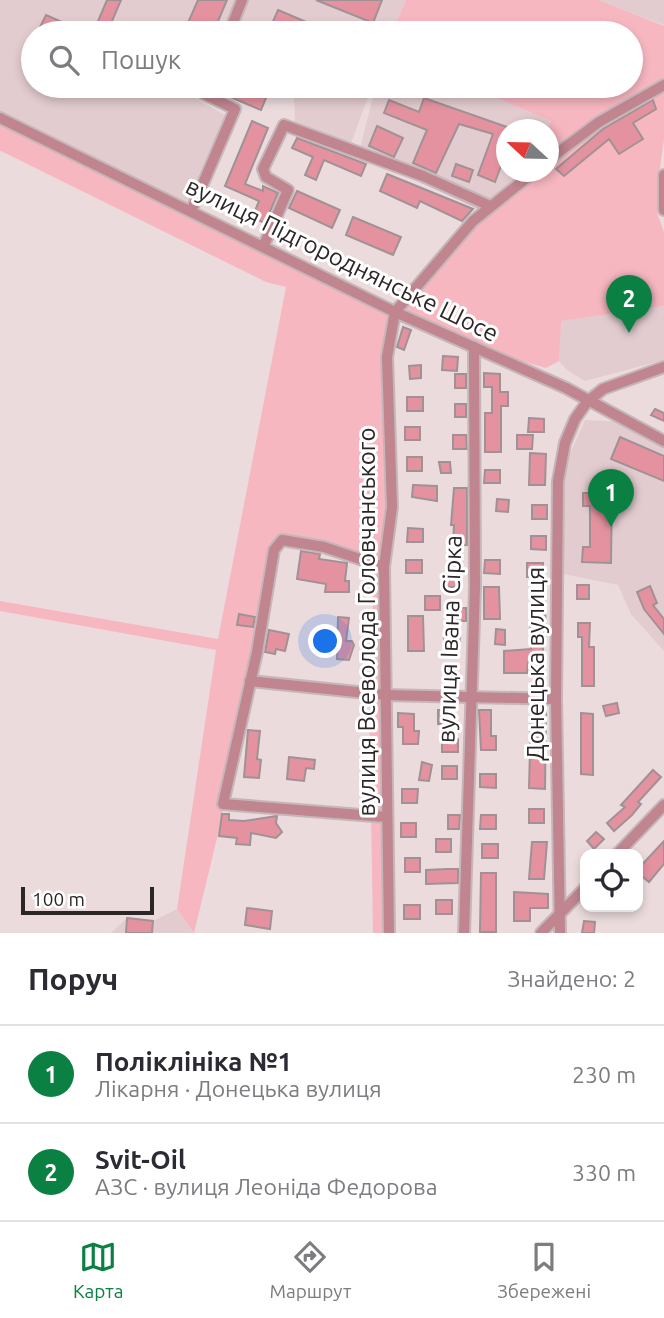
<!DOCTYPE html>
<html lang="uk">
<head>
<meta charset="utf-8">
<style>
  :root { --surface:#fff; --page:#f7f7f7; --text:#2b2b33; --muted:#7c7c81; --line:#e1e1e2; --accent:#0b8043 }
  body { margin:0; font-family:Ubuntu,sans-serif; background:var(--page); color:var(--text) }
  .controls { position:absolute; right:21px; bottom:21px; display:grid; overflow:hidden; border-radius:14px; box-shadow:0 4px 10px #0003 }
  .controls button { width:63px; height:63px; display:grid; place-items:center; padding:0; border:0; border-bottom:2px solid var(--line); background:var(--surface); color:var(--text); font:35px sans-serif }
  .compass { position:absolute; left:496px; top:119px; width:63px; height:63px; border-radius:50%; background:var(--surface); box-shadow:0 4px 10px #0003; rotate:292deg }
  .scale { position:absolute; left:21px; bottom:18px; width:133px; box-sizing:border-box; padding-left:7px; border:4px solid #2c2627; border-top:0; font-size:19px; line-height:24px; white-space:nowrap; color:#2c2627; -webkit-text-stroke:5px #fff; paint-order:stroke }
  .you { position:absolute; left:326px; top:642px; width:24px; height:24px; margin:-18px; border:5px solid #fff; border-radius:50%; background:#1a73e8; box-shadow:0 0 0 10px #1a73e833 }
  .badge { display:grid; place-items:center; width:46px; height:46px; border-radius:50%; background:var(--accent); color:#fff; font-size:23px; font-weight:700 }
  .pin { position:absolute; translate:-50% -58px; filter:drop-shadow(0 2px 4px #0008) }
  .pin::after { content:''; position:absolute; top:37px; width:24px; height:21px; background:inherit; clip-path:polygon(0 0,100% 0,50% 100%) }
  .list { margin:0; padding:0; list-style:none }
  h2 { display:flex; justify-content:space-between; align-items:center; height:91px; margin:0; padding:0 28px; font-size:30px }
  h2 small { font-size:23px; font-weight:400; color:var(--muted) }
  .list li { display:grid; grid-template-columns:46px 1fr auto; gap:21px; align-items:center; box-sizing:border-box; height:98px; padding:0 28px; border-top:2px solid var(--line) }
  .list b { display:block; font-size:26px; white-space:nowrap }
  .list p { margin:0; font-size:23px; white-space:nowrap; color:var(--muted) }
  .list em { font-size:23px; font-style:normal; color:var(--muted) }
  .icon { flex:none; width:38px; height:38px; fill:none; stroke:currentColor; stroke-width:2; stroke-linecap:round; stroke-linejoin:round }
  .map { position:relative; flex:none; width:664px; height:933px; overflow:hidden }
  .search { position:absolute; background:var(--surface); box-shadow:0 4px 10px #0003; left:21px; right:21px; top:21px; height:77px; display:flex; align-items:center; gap:18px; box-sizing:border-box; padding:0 24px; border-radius:38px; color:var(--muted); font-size:26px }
  .sheet { height:287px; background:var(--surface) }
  nav { display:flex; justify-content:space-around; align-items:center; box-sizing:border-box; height:98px; border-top:2px solid var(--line); background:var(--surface); font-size:19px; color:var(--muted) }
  nav a { display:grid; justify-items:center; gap:4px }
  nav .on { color:var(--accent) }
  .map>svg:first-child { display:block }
  .built { fill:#e3cccf }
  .green { fill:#f7b7c1 }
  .building { fill:#e592a0; stroke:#a09294; stroke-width:2 }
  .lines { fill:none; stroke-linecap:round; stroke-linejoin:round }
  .minor-casing { stroke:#c5b7b9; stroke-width:14 }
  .minor { stroke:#c0858f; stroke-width:10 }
  .labels { text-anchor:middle; stroke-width:6; stroke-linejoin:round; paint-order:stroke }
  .street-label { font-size:24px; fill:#2c2627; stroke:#fff }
</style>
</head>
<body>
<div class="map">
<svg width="664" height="933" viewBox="0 0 664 933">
  <rect width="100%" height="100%" fill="#ebdbdd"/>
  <g class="built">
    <polygon points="0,0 406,0 392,33 33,33 33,86 202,86 197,99 225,115 184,208 0,113"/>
    <polygon points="598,0 664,0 664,25 604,3"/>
    <polygon points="288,86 372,86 350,146 295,122 294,89"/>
    <polygon points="376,86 469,86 551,121 548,129 506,130 506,172 530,172 483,212 393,168 360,148"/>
    <polygon points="664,306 664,360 585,381 567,370 559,361 560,321"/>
    <polygon points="585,420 625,422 664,441 664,651 631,614 618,585 558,573 558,481"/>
    <polygon points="177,909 194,933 111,933 127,918 153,921"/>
  </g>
  <polygon class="green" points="406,0 598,0 664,26 664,140 657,188 657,213 664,232 664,306 561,321 559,361 546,368 474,347 396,312 387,357 392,507 384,567 389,933 373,933 369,693 374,579 366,512 362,553 283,540 274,550 219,830 194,933 177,909 216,650 0,611 0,601 218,639 286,287 266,282 3,152 0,151 0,120 395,311 429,269 530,172 548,172 548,129 551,121 469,86 631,86 631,33 392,33"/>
  <g class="building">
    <polygon points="107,0 121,0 107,33 93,33"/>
    <polygon points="198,0 227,0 213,33 187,25"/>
    <polygon points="316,0 382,0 373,23"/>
    <polygon points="278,10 332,33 288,33 271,26"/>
    <polygon points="46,15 64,23 59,33 37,33"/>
    <polygon points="226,86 271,86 261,110 223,94"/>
    <polygon points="424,98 507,127 507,150 495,182 478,175 493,134 459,124 436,173 413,163 427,130 384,113 389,100 419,112"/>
    <polygon points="653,100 656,109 633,123 643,139 619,154 609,139 564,176 556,169 603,129"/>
    <polygon points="252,121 268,128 245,184 263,191 263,186 278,193 265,223 252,218 259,201 225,186"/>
    <polygon points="377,126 403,138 394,157 369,146"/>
    <polygon points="297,138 366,164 361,176 324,160 316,180 305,175 313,157 292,148"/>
    <polygon points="456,164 473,170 469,182 452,176"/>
    <polygon points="387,174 473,209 462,221 420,201 417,208 380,191"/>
    <polygon points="297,191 340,210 332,228 289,208"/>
    <polygon points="353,217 401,237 393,255 346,235"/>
    <polygon points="403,327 411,330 404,350 397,347"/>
    <polygon points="443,356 458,357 457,371 442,370"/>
    <polygon points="421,365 421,378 410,379 409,366"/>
    <polygon points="484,373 500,374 500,392 508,392 508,406 501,406 501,452 485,452 485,413 492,413 492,387 484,387"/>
    <rect x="455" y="374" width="11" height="14"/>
    <rect x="407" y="397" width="16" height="14"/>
    <rect x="455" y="404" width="11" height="13"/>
    <polygon points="655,409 664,413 664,421 651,415"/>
    <polygon points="529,418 544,419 544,432 528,432"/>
    <rect x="405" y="427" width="15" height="13"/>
    <polygon points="453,435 466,435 467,449 453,449"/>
    <polygon points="517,435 533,435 532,449 517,449"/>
    <polygon points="620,437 664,456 664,481 611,459"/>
    <polygon points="530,453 546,454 545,485 529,485"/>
    <rect x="407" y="457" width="15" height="14"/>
    <polygon points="439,462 450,462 451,473 441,473"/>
    <polygon points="485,470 500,470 500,483 484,483"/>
    <polygon points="413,485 437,486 437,501 412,497"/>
    <polygon points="454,488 467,488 467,545 453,545 454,525 451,525"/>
    <polygon points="583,493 612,493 611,563 582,562 583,547 590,547 590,506 583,506"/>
    <polygon points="497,499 509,500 508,512 496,511"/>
    <rect x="532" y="505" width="15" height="14"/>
    <polygon points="408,528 423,529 423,542 407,542"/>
    <polygon points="531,536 546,536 546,550 531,549"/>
    <polygon points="301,551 320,554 319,559 347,563 345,581 349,581 349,592 325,592 326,584 297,579"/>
    <rect x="406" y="560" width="16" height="13"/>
    <polygon points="485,560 500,560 500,574 484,573"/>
    <rect x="527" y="563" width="16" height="14"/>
    <polygon points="444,574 460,574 459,587 444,587"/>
    <rect x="577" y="585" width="12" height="14"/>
    <polygon points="650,586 657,603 653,605 664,619 664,634 644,609 637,592"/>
    <polygon points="484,587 499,587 500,619 484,619"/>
    <rect x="425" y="596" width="15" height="14"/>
    <polygon points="530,603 545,603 546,642 543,642 543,663 528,663 527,673 504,673 504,651 531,649"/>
    <rect x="455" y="608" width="11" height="13"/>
    <polygon points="239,614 255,617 253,627 237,625"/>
    <polygon points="408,616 423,616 424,651 408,651"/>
    <polygon points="338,617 349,618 346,641 352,641 354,645 349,660 337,659"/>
    <polygon points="578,623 590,623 589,647 594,647 594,686 582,686 582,637 578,637"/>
    <polygon points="496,629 505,630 505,645 495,644"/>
    <polygon points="269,630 289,634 285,651 276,649 275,654 265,652"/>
    <polygon points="444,635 460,635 459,649 444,649"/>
    <polygon points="617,703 619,713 606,716 603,706"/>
    <rect x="438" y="710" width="16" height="14"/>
    <polygon points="479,710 491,710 491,736 496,736 496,750 481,750"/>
    <polygon points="531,711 546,711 545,789 529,788"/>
    <polygon points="398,713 414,714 414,731 419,731 418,744 403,744 403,727 398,727"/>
    <polygon points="581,713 593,714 593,775 581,774"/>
    <polygon points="248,730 260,731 257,759 261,760 259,778 244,777"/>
    <rect x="442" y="739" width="16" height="13"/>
    <polygon points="289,757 315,760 314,769 306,768 304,781 287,779"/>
    <polygon points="422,762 432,765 429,781 419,780"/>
    <rect x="442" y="766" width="15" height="13"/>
    <polygon points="653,770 661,777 638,802 641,804 632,815 614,831 607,823 625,807 621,805"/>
    <polygon points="480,774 496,774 496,788 480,787"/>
    <polygon points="402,789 418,789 417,803 402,803"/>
    <rect x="529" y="809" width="15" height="14"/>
    <polygon points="222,814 229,814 229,820 244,821 277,816 276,823 282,832 276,838 251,833 250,845 236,844 237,838 219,836"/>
    <polygon points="448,815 460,815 459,829 448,829"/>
    <polygon points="481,815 496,815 496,829 480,829"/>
    <rect x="401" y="823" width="15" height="14"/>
    <polygon points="596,832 604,839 594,849 587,841"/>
    <rect x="436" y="839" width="15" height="13"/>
    <polygon points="664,841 664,864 649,882 638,873 638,869"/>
    <polygon points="532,842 547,842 544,879 529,879"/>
    <rect x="482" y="844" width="16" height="14"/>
    <rect x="405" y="858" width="15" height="14"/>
    <polygon points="447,869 458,869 458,883 426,884 426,870"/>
    <polygon points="481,873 496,873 496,932 480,932"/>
    <polygon points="514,892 548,894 548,908 530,908 530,921 514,921"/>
    <rect x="436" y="900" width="16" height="14"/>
    <rect x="404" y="905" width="16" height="14"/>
    <polygon points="247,908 272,911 270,929 245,925"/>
    <polygon points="127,918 153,921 152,933 126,933"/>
    <polygon points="584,921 595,922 594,933 582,933"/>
  </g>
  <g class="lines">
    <defs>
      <g id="minor">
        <polyline points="229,33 242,0"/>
        <polyline points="0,118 395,312 566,388 664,441"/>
        <polyline points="548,160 599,122 664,85"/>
        <polyline points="664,175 664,210"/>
        <polyline points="192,209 235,109 204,94 208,86"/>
        <polyline points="264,245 288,190 266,177 263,169 284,125 423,176 490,206"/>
        <polyline points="384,567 324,547 282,540 274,550 257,652 223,804 386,817"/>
        <polyline points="250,681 386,695 556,699"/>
        <polyline points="617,854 664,805"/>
        <polyline points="389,933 384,567 392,507 387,357 395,312 473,221 534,172"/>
        <polyline points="464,933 475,587 474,347"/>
        <polyline points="541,933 585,888"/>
        <polyline points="560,933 556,699 558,481 565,443 575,419 587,402 603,389 664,367"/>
      </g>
    </defs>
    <use href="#minor" class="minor-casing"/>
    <use href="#minor" class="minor"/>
  </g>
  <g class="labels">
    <g class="street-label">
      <text transform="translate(342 260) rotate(26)" y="8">вулиця Підгороднянське Шосе</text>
      <text transform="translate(367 622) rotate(-90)" y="8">вулиця Всеволода Головчанського</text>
      <text transform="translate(450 639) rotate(-88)" y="8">вулиця Івана Сірка</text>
      <text transform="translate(536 664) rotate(-90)" y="8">Донецька вулиця</text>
    </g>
  </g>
</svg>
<div class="controls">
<button><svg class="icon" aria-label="locate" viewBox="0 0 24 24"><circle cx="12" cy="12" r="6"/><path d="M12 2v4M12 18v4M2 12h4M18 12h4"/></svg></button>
</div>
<svg class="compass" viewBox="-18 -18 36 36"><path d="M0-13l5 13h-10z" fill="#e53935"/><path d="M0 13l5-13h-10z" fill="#7c7c81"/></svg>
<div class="scale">100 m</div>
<div class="you"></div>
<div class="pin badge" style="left:611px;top:527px">1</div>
<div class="pin badge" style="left:629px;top:333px">2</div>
<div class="search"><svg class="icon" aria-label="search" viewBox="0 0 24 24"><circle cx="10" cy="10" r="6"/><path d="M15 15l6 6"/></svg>Пошук</div>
</div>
<section class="sheet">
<h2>Поруч<small>Знайдено: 2</small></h2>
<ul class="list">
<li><span class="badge">1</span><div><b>Поліклініка №1</b><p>Лікарня · Донецька вулиця</p></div><em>230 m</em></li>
<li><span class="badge">2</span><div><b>Svit-Oil</b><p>АЗС · вулиця Леоніда Федорова</p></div><em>330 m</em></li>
</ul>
</section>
<nav>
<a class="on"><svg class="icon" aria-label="map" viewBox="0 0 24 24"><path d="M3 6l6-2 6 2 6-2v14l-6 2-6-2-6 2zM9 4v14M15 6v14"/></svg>Карта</a>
<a><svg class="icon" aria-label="directions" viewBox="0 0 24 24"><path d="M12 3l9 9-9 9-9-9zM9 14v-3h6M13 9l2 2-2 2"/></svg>Маршрут</a>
<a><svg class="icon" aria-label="saved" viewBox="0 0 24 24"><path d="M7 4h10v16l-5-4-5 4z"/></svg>Збережені</a>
</nav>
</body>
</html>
